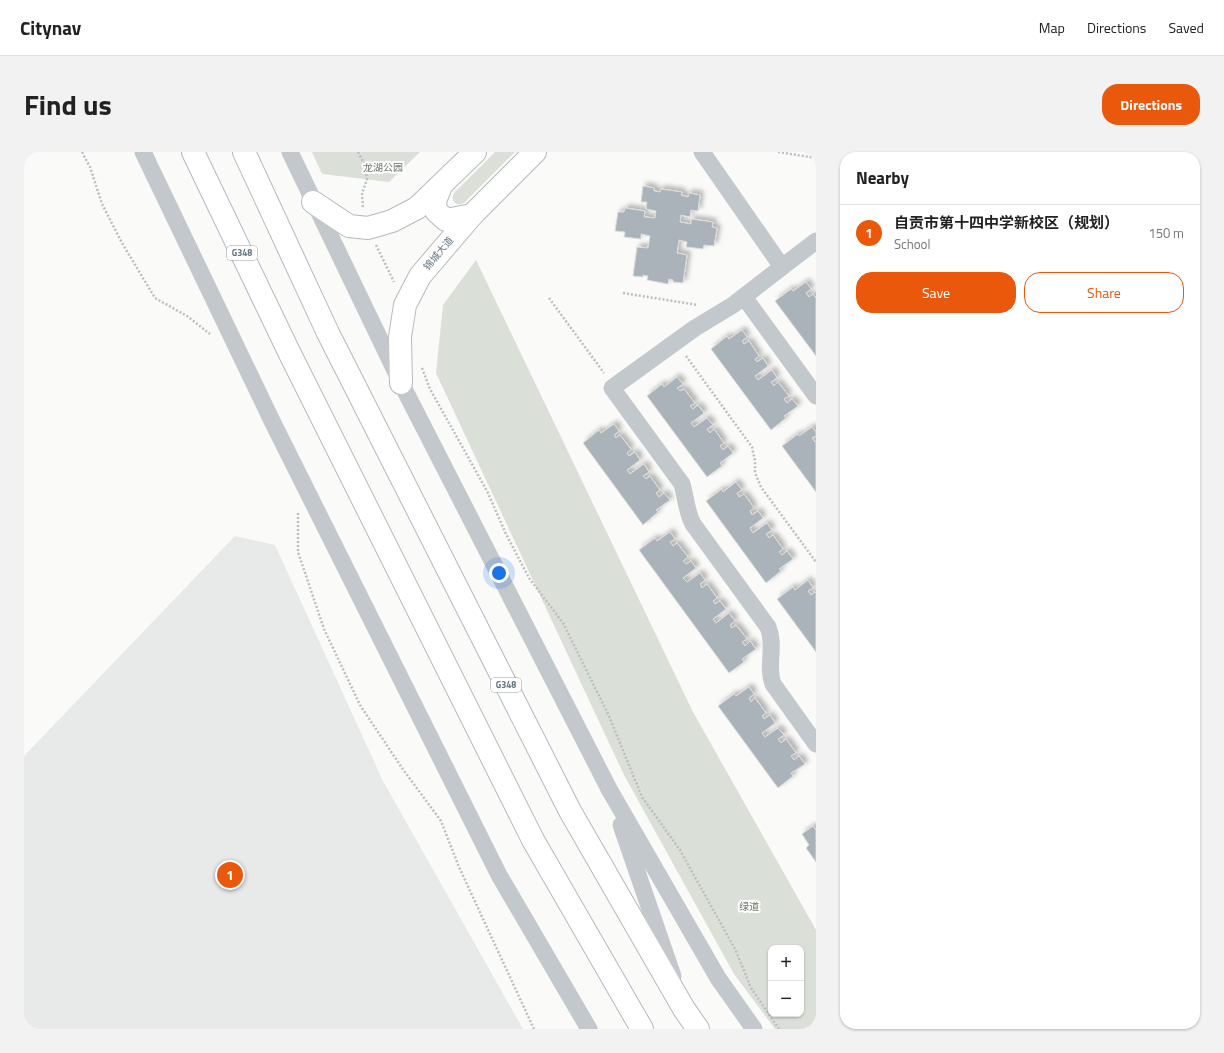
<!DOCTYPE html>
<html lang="en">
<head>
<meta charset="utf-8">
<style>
  :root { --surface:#fff; --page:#f2f2f2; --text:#222; --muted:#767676; --line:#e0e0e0; --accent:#ea580c }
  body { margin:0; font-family:"Titillium Web","Noto Sans SC",sans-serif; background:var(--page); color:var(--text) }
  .controls { position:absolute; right:12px; bottom:12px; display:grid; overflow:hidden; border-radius:8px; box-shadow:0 1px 3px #0004 }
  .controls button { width:36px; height:36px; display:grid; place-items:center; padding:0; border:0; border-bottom:1px solid var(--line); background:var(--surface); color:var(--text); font:20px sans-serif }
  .you { position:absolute; left:475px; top:421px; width:14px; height:14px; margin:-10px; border:3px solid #fff; border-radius:50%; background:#1a73e8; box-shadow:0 0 0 6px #1a73e833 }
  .badge { display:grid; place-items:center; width:26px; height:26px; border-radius:50%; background:var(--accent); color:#fff; font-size:13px; font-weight:700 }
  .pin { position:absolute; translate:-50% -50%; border:2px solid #fff; box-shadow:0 1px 4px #0006 }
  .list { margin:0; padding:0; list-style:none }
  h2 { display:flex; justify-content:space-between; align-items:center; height:52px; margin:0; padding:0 16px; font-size:17px }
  h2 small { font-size:13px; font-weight:400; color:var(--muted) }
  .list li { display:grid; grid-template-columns:26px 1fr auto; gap:12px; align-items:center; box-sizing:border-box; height:56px; padding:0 16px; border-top:1px solid var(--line) }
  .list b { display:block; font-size:15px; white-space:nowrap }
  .list p { margin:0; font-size:13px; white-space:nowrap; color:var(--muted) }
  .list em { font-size:13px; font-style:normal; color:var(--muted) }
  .actions { display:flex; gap:8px; padding:12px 16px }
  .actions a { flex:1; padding:9px 0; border:1px solid var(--accent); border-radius:16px; text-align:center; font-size:14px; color:var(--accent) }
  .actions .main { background:var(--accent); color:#fff }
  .map { position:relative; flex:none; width:792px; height:877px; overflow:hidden; border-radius:16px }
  header { display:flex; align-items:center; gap:24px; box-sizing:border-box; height:56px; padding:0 20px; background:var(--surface); border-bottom:1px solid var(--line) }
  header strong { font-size:19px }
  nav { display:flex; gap:22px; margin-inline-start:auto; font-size:14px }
  .intro { display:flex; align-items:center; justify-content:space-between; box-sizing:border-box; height:96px; padding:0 24px }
  h1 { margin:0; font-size:28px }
  .button { padding:10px 18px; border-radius:16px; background:var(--accent); color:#fff; font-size:14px; font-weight:700 }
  main { display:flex; gap:24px; padding:0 24px }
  aside { flex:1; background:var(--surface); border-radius:16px; box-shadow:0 1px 3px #0004 }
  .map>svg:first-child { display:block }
  .built { fill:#e8e9e9 }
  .green { fill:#dadfd7; fill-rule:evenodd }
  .building { fill:#aab3b9; stroke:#dcdcda; filter:url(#shadow) }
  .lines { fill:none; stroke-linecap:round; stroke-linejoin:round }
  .major-casing { stroke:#b5babe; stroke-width:24 }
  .highway-casing { stroke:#b4b9bd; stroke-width:24 }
  .path { stroke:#bbbfc2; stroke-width:2.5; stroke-dasharray:2 2; stroke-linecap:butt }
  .minor { stroke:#c3c8cc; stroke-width:17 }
  .major { stroke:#fff; stroke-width:22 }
  .highway { stroke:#fff; stroke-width:22 }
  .labels { text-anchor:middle; stroke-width:4; stroke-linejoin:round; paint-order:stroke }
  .shield { fill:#fff; stroke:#939fa8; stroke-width:1 }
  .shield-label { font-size:9px; font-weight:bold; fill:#657683 }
  .park-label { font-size:10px; fill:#687a64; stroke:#fff }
  .street-label { font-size:10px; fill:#657683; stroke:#fff }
</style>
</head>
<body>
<header>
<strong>Citynav</strong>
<nav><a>Map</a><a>Directions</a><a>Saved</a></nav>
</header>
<div class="intro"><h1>Find us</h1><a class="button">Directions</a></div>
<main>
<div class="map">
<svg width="792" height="877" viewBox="0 0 792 877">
  <defs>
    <filter id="shadow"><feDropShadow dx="3.5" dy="-3.5" stdDeviation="2" flood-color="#0004"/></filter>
  </defs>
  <rect width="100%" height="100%" fill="#fafaf8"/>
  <polygon class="built" points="211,384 251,393 359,629 499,877 0,877 0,604"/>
  <g class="green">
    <polygon points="288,0 396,0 365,30 298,22"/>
    <path d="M471,0H491L440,51C432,55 426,49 430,41Z"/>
    <path d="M452,108L669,560L792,778V877H751L710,822L600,623L412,221L419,153ZM747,796H777V862H747Z"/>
  </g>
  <g class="building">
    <polygon points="619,34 630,36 630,39 636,40 637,37 658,40 657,43 664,45 665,41 676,43 674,59 667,58 666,65 657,63 656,70 667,72 667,67 689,70 688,75 693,76 690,94 680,93 679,97 662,95 663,90 655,88 653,101 663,103 659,131 649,130 649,128 645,127 644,132 623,128 624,124 619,123 619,125 609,124 613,95 624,96 626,84 617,82 617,87 600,85 601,80 591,79 594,60 600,60 601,56 621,59 620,65 631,66 632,59 622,57 623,50 617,50"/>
    <polygon points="782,130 787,137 782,141 785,145 789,142 792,146 792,204 751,149 767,137 769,139"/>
    <polygon points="718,178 723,185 718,189 720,192 725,189 735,204 731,207 733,210 739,206 744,214 731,224 734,228 748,218 753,226 747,230 750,234 754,230 765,244 760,247 763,251 768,247 774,254 760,264 762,266 747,278 687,197 703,184 705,187"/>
    <polygon points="653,225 659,232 653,236 656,239 660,237 671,251 666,254 669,257 674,253 680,261 667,271 670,275 683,266 689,273 683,277 686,281 690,277 700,291 696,294 699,298 704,294 709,301 696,311 698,314 683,325 623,244 638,232 640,235"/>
    <polygon points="590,272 595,279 590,283 592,286 596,283 607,297 603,301 605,304 611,300 616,308 603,318 606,322 620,312 625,320 619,324 622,327 626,324 636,338 632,341 635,345 640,341 646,348 632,358 634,360 619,373 559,291 575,278 577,281"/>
    <polygon points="788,275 792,280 792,284 788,286 791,290 792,289 792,340 758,294 774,282 775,284"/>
    <polygon points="712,330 718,338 713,341 715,345 720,342 730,356 726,359 728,363 734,359 739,366 726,376 729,381 743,371 748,378 742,382 745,386 749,383 759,397 755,400 758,403 763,399 769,407 755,417 757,419 742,431 682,349 698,337 699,340"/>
    <polygon points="646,380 651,387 646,390 649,394 653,391 664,405 659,409 662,412 667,409 672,416 659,426 663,430 676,421 681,428 676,432 678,436 683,432 693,446 689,449 691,452 696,449 702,457 689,467 692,471 705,461 711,469 706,473 708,476 712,473 723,487 718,490 721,494 726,489 732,497 718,507 720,510 705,521 615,398 631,386 633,389"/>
    <polygon points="784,428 789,436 784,439 787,443 791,440 792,441 792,500 753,447 769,435 771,438"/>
    <polygon points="725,535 730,542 725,546 727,550 731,546 742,561 738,564 740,567 746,563 751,571 738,581 741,585 754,576 760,583 754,587 757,591 762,587 772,601 767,604 770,608 775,604 781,612 767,621 769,624 754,636 694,554 710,542 712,544"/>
    <polygon points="789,674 792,678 792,710 782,696 785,693 778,682"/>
  </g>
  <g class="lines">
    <defs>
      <g id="major">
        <polyline points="417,34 411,49 412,59 422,68 448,63"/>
        <polyline points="289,50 325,74 344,76 368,69 393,56 451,0"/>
        <polyline points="377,231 376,185 381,153 396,124 448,63 511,0"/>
      </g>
      <g id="highway">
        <polyline points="169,0 266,202 509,688 618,877"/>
        <polyline points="220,0 304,181 546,659 660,857 674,877"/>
      </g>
    </defs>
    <use href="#major" class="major-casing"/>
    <use href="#highway" class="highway-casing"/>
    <g class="path">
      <polyline points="58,0 66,15 78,52 98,91 131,146 163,164 186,182"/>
      <polyline points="334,0 341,13 343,28 338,41 339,57"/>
      <polyline points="754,0 792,6"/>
      <polyline points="352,93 370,130"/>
      <polyline points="599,141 674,153"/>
      <polyline points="525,146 580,221"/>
      <polyline points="662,204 728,295 731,309 731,321 737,335 792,410"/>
      <polyline points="398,216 406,237 463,339 482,382 505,426 539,471 585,564 618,645 656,698 712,799 727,836 755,877"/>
      <polyline points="274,361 274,400 300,477 336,553 378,616 417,669 435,715 510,877"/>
    </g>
    <g class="minor">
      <polyline points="119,0 248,269 475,723 565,877"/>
      <polyline points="266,0 377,231 585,637 694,826 730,877"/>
      <polyline points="678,0 758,115 792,89"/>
      <path d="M758,115L709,153L671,176L588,236L658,332C662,345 662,359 669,372L744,475C752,494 742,514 749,532L792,592"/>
      <polyline points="720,145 792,244"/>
      <polyline points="597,673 649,824"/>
    </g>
    <use href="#major" class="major"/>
    <use href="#highway" class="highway"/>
  </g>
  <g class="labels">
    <g class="shield">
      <rect x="203" y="94" width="30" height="14" rx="3"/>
      <rect x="467" y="526" width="30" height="14" rx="3"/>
    </g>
    <g class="shield-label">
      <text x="218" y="104">G348</text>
      <text x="482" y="536">G348</text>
    </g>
    <g class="park-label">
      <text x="359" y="19">龙湖公园</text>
      <text x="725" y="758">绿道</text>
    </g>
    <g class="street-label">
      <text transform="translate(414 101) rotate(-50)" y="4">锦城大道</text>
    </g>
  </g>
</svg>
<div class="controls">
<button>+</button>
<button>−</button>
</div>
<div class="you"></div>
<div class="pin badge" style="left:206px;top:723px">1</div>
</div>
<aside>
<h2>Nearby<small></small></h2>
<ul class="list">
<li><span class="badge">1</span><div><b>自贡市第十四中学新校区（规划）</b><p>School</p></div><em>150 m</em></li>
</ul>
<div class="actions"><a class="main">Save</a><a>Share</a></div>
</aside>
</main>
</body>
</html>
